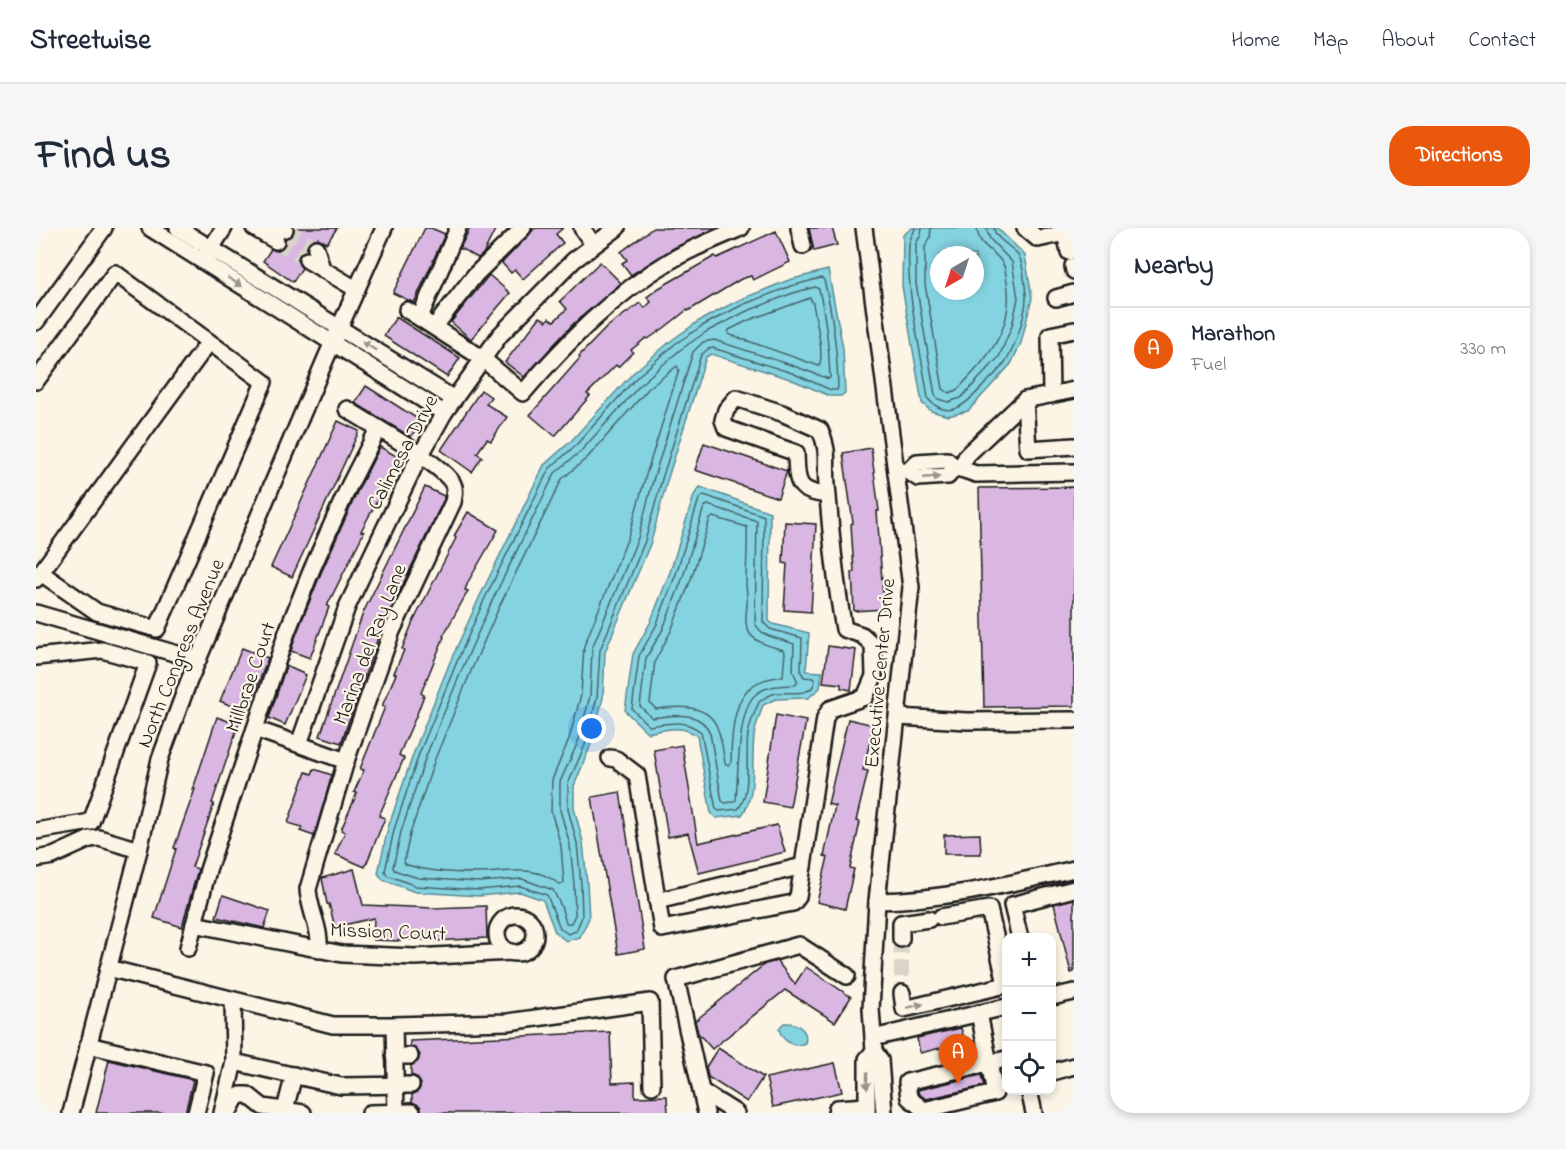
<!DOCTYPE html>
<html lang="en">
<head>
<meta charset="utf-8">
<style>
  :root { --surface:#fff; --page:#f6f6f7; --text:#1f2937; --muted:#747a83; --line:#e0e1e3; --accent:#ea580c }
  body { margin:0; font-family:"Indie Flower",sans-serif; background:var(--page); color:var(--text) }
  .controls { position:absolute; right:18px; bottom:18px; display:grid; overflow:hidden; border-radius:12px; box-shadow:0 3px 9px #0003 }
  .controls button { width:54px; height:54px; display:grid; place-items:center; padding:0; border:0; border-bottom:2px solid var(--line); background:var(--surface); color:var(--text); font:30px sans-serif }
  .compass { position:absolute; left:894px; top:18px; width:54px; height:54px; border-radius:50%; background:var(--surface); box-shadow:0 3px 9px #0003; rotate:219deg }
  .you { position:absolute; left:556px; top:501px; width:21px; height:21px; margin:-15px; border:4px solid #fff; border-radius:50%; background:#1a73e8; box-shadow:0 0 0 9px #1a73e833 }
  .badge { display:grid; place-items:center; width:39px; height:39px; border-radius:50%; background:var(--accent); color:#fff; font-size:20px; font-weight:700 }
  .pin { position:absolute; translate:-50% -50px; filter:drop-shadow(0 2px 3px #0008) }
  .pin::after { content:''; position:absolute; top:32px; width:21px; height:18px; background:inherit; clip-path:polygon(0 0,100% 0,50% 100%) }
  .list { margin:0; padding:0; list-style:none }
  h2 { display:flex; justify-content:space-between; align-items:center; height:78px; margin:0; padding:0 24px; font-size:26px }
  h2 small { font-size:20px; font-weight:400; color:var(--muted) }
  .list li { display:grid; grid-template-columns:39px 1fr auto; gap:18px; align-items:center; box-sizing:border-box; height:84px; padding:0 24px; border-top:2px solid var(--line) }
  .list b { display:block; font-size:22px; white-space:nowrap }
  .list p { margin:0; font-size:20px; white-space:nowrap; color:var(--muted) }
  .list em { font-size:20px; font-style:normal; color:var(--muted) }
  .icon { flex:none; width:33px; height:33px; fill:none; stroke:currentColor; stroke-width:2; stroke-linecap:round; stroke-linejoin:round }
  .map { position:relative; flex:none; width:1038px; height:885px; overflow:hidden; border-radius:24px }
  header { display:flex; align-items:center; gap:36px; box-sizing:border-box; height:84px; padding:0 30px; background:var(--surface); border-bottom:2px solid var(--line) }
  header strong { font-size:28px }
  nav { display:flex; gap:33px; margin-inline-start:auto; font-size:21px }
  .intro { display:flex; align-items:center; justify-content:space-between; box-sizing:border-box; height:144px; padding:0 36px }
  h1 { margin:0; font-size:42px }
  .button { padding:15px 27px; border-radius:24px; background:var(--accent); color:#fff; font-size:21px; font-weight:700 }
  main { display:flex; gap:36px; padding:0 36px }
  aside { flex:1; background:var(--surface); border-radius:24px; box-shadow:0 3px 9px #0003 }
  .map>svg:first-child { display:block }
  .water { fill:#84d3e1; stroke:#5a8a92; stroke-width:1.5; fill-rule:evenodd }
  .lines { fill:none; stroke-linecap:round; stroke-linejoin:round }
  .shore { stroke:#46656b; stroke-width:1.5 }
  .building { fill:#d9b7e2; stroke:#1c1c1c; stroke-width:1.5 }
  .minor-tunnel { stroke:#dad4c7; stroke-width:15; stroke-dasharray:15 8; stroke-linecap:butt }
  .minor-casing { stroke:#1c1c1c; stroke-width:20 }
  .minor { stroke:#fcf5e5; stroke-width:15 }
  .oneway { fill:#97938b }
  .labels { text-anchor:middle; stroke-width:4.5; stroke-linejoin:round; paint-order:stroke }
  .street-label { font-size:21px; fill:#1c1c1c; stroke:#fcf5e5 }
</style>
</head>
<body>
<header>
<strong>Streetwise</strong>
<nav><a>Home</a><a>Map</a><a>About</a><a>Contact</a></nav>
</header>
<div class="intro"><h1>Find us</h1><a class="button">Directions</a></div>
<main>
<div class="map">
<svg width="1038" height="885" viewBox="0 0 1038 885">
  <rect width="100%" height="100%" fill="#fcf5e5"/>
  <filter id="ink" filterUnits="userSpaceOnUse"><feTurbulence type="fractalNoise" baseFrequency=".0167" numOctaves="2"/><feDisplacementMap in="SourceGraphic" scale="12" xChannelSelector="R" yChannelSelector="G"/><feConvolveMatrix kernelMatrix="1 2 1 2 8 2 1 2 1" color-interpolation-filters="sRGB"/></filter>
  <g filter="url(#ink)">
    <g class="water">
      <path d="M876,0H961L989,27L996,70L985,115L975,136L932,183L912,188L895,183L886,175L866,58L867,7ZM903,27H939V63H903Z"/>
      <polygon points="792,42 807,120 809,165 805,168 794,168 754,151 675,126 670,129 631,253 615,314 569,424 567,470 554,519 538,558 538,580 547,614 551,655 553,690 544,709 530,713 519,704 507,672 484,664 443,668 379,664 347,652 342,645 352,600 378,524 414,434 444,368 508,237 535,213 597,145 636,112 663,93 703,72 753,52"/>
      <path d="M664,259L734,284L733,393L737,396L773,405L770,443L786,444L784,460L772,470L740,471L727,477C724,487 719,498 718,509C715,534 721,566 706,587L680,590L675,585L661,508C646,496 629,502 612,505L589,483L597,426L614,395L634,344L658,267Z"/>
      <path d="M748,795C761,794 773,802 769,815C757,821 745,812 743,800Z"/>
    </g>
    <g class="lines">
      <g class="shore">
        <path d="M879,0C878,7 873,9 873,17C870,69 885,120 892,171C914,195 932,174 948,157C955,150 964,142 970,133C979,119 991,84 990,67C989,56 988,41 984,31C979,18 959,13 958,0"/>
        <polyline points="886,0 885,7 880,15 880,56 899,167 902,171 912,174 925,170 963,129 976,98 982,70 976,34 954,11 950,0"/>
        <path d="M895,0L894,10L889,19V56L907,161L913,165L921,162C951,130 979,102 971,54C970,49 970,41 967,36C959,21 942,20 941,0"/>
        <path d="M785,50L788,52C797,87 801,122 802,159L801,162H795L756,145L677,120L672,121L665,127L626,251L609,313L564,422L561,469L549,517L532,556V581L541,615L545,656L546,689L540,703L532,706L524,700L511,667L484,658L443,662L380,658L351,647L349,643L358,602L383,526L420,436L449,370L513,241L540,217L601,149L639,116L666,98L706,77L755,58Z"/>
        <path d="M779,59L783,61C790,90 793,119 794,149L793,151L758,138L678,112L667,114L657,124L618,249L602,310L556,420L554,468L542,514L524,554V582L534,617L538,656L539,687L535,695H530L525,678L517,662L486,651L443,654L382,650L358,642L357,639L365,604L390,528L427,439L456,373L519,245L545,223L607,154L644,122L670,104L709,84L757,65Z"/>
        <path d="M774,70L777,75C779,90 789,125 783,138L692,106L693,102L713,92Z"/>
        <path d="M641,138L643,142L610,247L593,307L548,418L545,467L533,511L516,552L515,583L525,618L528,655L524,657C498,635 473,645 443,645C421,645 390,644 369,636L368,633L374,606L399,531L435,443L464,377L526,251L552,229L613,160Z"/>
        <path d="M668,267L728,288L727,394L734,401L766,410L765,444L768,449L777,450L779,453C776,470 753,463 741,465C734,466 728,470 723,474C719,483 714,495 712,506C709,526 716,566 702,581L683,583L680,581L665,504C648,490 633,496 613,498L596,481L603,428L620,398L640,346L663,271Z"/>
        <path d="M672,277L721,293L719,395C726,411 744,410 758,416L757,443L762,454L759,457C745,458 730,457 719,467C702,481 702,549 700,572L697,574L689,575L686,573L674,505C664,481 636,488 616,490L604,478L610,430L627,401L647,349L668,279Z"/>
        <path d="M677,289L711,299C712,318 710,336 710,355C710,361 712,368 711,374C711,385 707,396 714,406C722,416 735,418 747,422L749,424L747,448C736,450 726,451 716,458C696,471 695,514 695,535L692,537L689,535C687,524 686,512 682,502C674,475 641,478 620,481L614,475L619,433L635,403L655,351L674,291Z"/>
      </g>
    </g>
    <g class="building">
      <polygon points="259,0 301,0 291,15 282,10 273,14 271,22 262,28 261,32 266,40 257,54 227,33 235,21 240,23 248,18 249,11 256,8"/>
      <polygon points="389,0 395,0 409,6 378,75 357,65"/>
      <polygon points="434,0 460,0 447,26 442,30 424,20"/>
      <polygon points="499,0 527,0 520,6 527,15 487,51 479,42 475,45 466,35"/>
      <polygon points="617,0 680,0 638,20 595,47 586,35 591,32 585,24"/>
      <polygon points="773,0 796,0 801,17 778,23"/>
      <polygon points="740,3 754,34 717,52 715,48 705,51 652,83 651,82 628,100 612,111 610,110 595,122 597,124 582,139 580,137 551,166 554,168 519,208 494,187 544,130 543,128 571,99 604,75 609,80 615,74 611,69 623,60 679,28 681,30"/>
      <polygon points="564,34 585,55 537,96 488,149 469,134 504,89 511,93 513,90 518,93 531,81 524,73"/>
      <polygon points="453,47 474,65 435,111 415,94"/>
      <polygon points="360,89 424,130 411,149 348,108"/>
      <polygon points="330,158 385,193 375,209 319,175"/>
      <polygon points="445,162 455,169 450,176 471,189 455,213 451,211 441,225 446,229 436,244 405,222"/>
      <polygon points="302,193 323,203 256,349 235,339"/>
      <polygon points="668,215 751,243 742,270 659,242"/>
      <polygon points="344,219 364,230 325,303 328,304 291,378 293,379 274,430 255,423 260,407 285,345 322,262"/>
      <polygon points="835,220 843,283 841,283 848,381 818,383 816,344 818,344 815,296 817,295 807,225"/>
      <polygon points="389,259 408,268 408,271 344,404 305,515 284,508 327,385"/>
      <polygon points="1038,259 1038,478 948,479 943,260"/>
      <polygon points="432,284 462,302 432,354 429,362 432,363 407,408 408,409 385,465 388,467 381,486 363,527 368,530 343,588 349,590 329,639 299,626 309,604 305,602 321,565 318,564 328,542 324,541 349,479 346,478 360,446 358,445 368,422 366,421 376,396 420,310 418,308"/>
      <polygon points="749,294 780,296 775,384 748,382 751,336 747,335"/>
      <polygon points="792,418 820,422 815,462 805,460 805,456 787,454"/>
      <polygon points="206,420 232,430 210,488 206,486 176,575 178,576 156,639 162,641 146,699 118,690 140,621 138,620 159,561 157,561 181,489 192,493 198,479 184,473"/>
      <polygon points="250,438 270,447 249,497 233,490"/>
      <polygon points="740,487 770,493 754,579 727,574"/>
      <polygon points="812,491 838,497 827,542 832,543 820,593 824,594 816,631 814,640 818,641 809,681 781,674 792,629 788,628 799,578 792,576"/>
      <polygon points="646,517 662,615 741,597 749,624 663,645 652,605 632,609 618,522"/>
      <polygon points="278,541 296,547 278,608 264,603 266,599 252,595 270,544 276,546"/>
      <polygon points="584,564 609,721 582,726 556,569"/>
      <polygon points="944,606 945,626 908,626 908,607"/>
      <polygon points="318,641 327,677 398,680 450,678 451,710 399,713 399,712 364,711 364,713 337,712 338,690 299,699 293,676 291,676 286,650"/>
      <polygon points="187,667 234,683 228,700 180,689"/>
      <polygon points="1038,671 1038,744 1035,745 1018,676"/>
      <polygon points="741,733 759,756 770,739 815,769 799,794 749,762 676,821 662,805 659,793 729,736"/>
      <polygon points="925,800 929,814 884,825 881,810"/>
      <polygon points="574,804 576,855 599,854 599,869 631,868 632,885 386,885 384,878 376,874 376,867 383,862 385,856 380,849 375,847 375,838 382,833 384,827 379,820 374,818 374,813"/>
      <polygon points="682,820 727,849 711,874 672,849 670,839"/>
      <polygon points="73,832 157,852 149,885 60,885"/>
      <polygon points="799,835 806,864 737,879 730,850"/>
      <polygon points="945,847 948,858 890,871 882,865 882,862"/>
    </g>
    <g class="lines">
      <g class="minor-tunnel">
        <polyline points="249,1 280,20"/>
        <polyline points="240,13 271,32"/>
        <polyline points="865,711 866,765"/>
      </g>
      <defs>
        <g id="minor">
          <polyline points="114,0 408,185"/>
          <polyline points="142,0 418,171"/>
          <polyline points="218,0 240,13"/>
          <polyline points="546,0 557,16"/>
          <polyline points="763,0 767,18"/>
          <polyline points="828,0 875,359 841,673 835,781 838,823 844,832 848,885"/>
          <polyline points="989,0 1002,11 1038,3"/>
          <polyline points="1029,5 1033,24"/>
          <polyline points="228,6 249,1"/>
          <polyline points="280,20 286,41"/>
          <polyline points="170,28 188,0"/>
          <polyline points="271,32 320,61"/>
          <polyline points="1037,38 1038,43"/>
          <polyline points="1020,70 1038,65"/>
          <path d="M371,82L446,130L487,165C530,115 577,67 634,33C656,20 681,10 705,0"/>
          <polyline points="384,89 422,0"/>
          <polyline points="0,94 68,0"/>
          <polyline points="399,98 439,47 487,0"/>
          <polyline points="0,153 79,45 228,154 121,401 61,384 5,345"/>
          <polyline points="1015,167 1014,107 1038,102"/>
          <polyline points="989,172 992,221 1038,218"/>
          <polyline points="924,241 931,227 989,172 1038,162"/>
          <polyline points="872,243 882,250 912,248 919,239"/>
          <polyline points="860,244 872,243 881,234 911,232 919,239 940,246 1038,244"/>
          <polyline points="0,351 173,114"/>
          <polyline points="0,385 162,432"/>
          <polyline points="0,429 66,422 112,435 55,594 0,603"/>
          <polyline points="862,489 931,493 1038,492"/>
          <polyline points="219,501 310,533"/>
          <polyline points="263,516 311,379 378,239 408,185 464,107 538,32 581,0"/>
          <path d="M574,530L580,531L601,547L626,701L757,675L762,669L767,638L789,490L794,481L829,469L838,448L837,417L826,407L808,401C799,353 795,305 791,257C789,235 794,223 784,202L746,185L700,170L690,182L687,192L690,200L760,225C761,253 759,264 792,267"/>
          <polyline points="0,631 17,628 54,611 63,610 103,622"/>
          <polyline points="621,673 767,638"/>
          <path d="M841,673C908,672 973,656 1038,641"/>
          <circle cx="480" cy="706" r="19"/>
          <polyline points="905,689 953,681 970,756"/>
          <polyline points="158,696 306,726 379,729 476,724"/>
          <polyline points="984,710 976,677 1038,661"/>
          <polyline points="865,711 865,695 893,691"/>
          <polyline points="152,720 172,642 251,404 276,341 313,258 342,201"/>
          <path d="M283,722C285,700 273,682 272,661L310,533L356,403L417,274C418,268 420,262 417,256C407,236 332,195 311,181"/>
          <polyline points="72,740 297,797 358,797 360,885"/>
          <polyline points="866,765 868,781 970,757"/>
          <polyline points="1016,769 1038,764"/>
          <polyline points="197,772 198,834 305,858 375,857"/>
          <polyline points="943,785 959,865 888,882 873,870 871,854 970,831"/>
          <polyline points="358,797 472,794 614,774 616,858"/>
          <polyline points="837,810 970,779"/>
          <polyline points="52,817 170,845 160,885"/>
          <polyline points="358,828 374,828"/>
          <polyline points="1016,844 1038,838"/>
          <polyline points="993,862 998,885"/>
          <polyline points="665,863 700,885"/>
          <polyline points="35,885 103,622 124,531 152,455 290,130 348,0"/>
          <polyline points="186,885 198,834"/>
          <polyline points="192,885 200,870 205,867 212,867 227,879 267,885"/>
          <polyline points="248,885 258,847"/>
          <polyline points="334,885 376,884"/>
          <polyline points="670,885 640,751 763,717 811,748"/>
          <polyline points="800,885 801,880 831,878"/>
          <polyline points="831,885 831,831 838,823"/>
        </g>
      </defs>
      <use href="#minor" class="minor-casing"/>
      <use href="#minor" class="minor"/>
    </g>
    <defs><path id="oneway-solid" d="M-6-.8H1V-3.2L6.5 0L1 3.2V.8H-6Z" transform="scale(1.5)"/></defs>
    <g class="oneway">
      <use href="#oneway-solid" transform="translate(199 54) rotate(32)"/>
      <use href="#oneway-solid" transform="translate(333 118) rotate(-148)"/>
      <use href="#oneway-solid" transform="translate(896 249) rotate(-5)"/>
      <use href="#oneway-solid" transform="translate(879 778) rotate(-13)"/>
      <use href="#oneway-solid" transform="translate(831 853) rotate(90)"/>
    </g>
  </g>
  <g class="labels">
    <g class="street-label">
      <text transform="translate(366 224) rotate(-62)" y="7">Calimesa Drive</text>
      <text transform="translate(333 416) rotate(-69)" y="7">Marina del Ray Lane</text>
      <text transform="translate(144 425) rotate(-68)" y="7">North Congress Avenue</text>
      <text transform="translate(843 445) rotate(-85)" y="7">Executive Center Drive</text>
      <text transform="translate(214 449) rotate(-71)" y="7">Millbrae Court</text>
      <text transform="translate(352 703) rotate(2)" y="7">Mission Court</text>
    </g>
  </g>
</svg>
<div class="controls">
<button>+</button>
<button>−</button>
<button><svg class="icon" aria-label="locate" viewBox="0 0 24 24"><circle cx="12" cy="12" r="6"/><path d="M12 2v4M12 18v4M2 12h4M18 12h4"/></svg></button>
</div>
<svg class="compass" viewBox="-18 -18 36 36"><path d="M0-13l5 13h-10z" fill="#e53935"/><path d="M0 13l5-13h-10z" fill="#747a83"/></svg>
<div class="you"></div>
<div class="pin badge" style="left:922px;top:856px">A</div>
</div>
<aside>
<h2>Nearby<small></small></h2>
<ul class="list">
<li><span class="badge">A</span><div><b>Marathon</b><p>Fuel</p></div><em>330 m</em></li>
</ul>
</aside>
</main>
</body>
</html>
